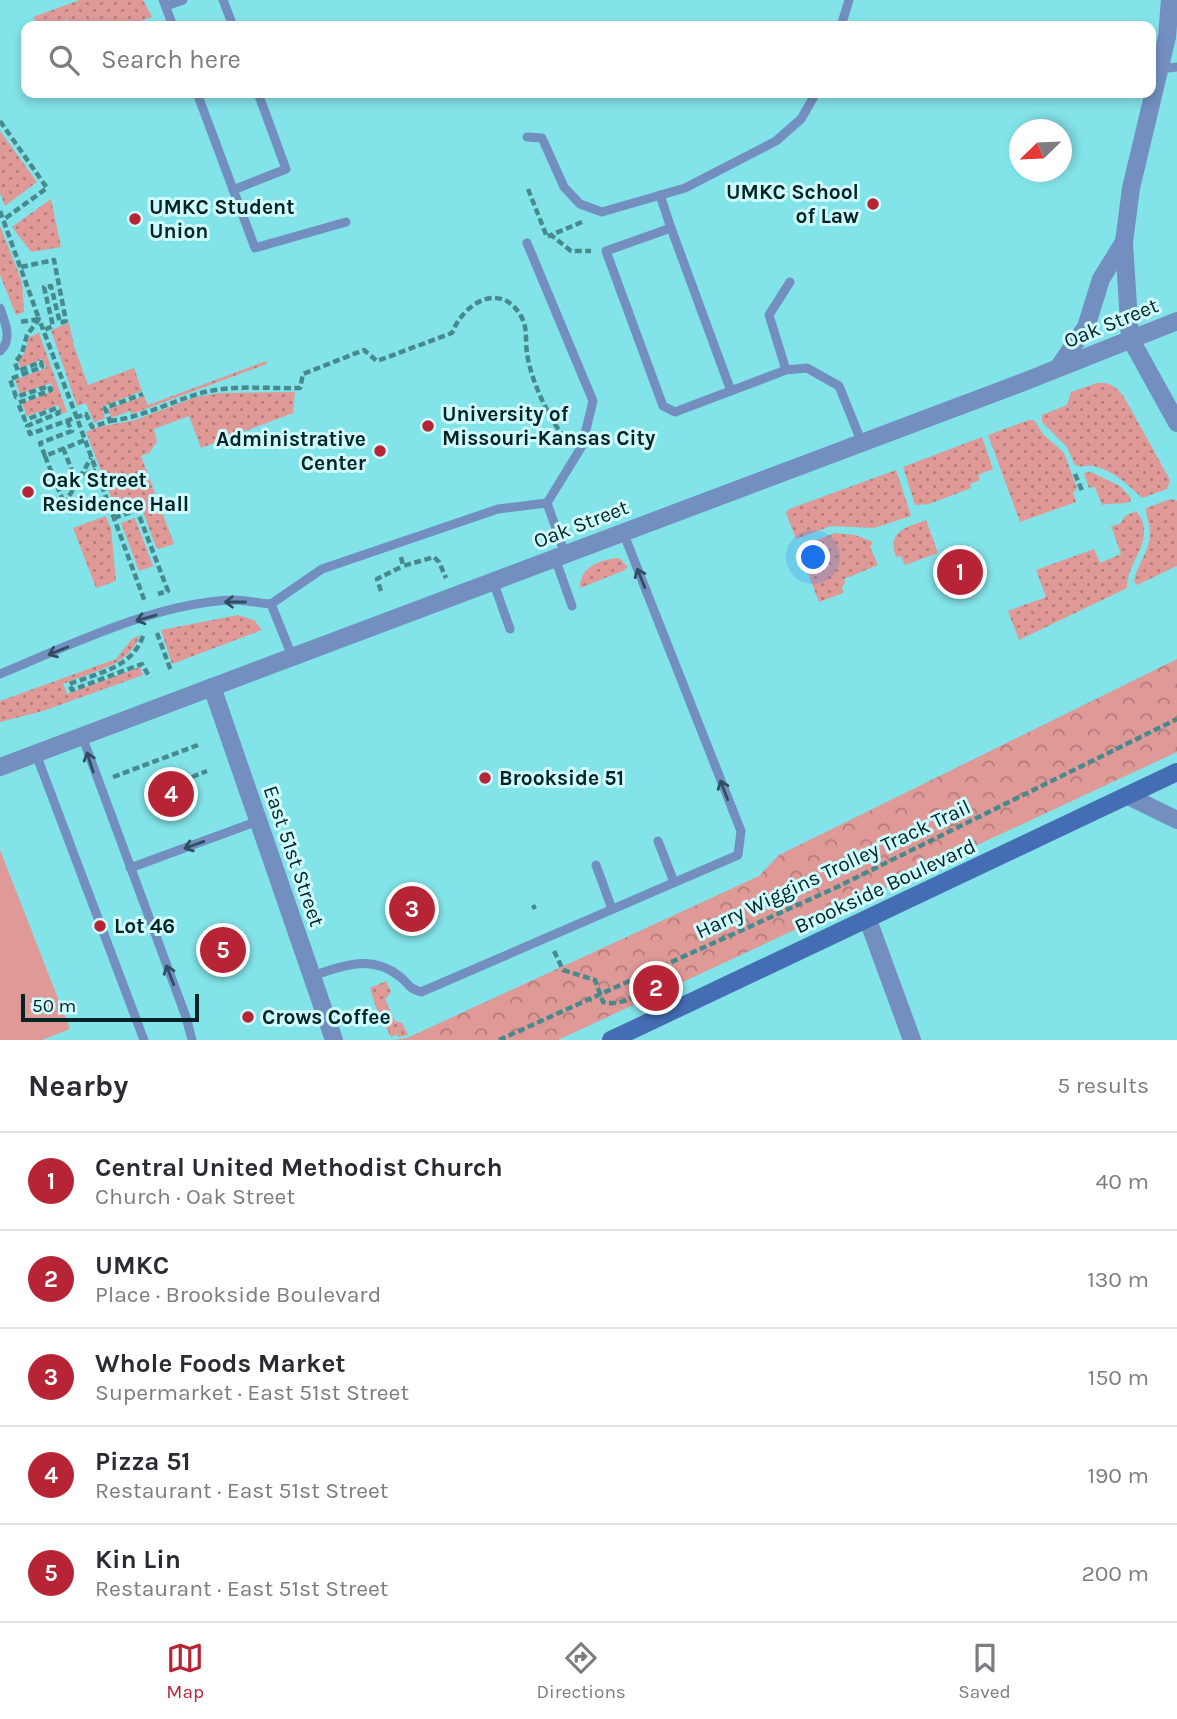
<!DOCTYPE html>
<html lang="en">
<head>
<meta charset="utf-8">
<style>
  :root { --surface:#fff; --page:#f7f7f7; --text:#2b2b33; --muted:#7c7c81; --line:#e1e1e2; --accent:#b62436 }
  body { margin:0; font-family:Karla,sans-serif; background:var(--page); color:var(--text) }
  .compass { position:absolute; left:1009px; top:119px; width:63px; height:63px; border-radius:50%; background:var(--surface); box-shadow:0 4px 10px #0003; rotate:247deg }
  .scale { position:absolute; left:21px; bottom:18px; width:178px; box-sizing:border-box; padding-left:7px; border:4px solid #032324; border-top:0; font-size:19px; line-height:24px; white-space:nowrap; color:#032324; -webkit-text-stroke:5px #cefbfe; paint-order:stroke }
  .you { position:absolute; left:814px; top:558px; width:24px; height:24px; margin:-18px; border:5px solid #fff; border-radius:50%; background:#1a73e8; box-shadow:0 0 0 10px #1a73e833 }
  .badge { display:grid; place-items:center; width:46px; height:46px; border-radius:50%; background:var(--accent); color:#fff; font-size:23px; font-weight:700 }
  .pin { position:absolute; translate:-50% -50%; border:4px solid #fff; box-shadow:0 2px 7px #0006 }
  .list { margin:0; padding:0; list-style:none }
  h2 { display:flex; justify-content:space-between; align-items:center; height:91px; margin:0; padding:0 28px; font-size:30px }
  h2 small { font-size:23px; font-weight:400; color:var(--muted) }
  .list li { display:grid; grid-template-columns:46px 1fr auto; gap:21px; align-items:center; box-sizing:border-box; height:98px; padding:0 28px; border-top:2px solid var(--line) }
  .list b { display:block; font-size:26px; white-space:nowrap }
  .list p { margin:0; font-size:23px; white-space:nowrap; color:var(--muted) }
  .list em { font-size:23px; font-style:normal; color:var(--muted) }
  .icon { flex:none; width:38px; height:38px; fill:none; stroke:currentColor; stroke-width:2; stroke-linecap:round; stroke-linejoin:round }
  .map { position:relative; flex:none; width:1177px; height:1040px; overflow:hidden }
  .search { position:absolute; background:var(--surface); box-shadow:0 4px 10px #0003; left:21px; right:21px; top:21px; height:77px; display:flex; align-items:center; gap:18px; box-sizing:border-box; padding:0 24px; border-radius:14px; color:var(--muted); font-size:26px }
  .sheet { height:581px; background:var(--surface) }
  nav { display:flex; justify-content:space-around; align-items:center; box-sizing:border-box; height:98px; border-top:2px solid var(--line); background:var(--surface); font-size:19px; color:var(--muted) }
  nav a { display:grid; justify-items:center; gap:4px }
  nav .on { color:var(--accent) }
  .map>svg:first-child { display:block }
  .grass { fill:url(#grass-dots) }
  .park { fill:url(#park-crowns) }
  .garden { fill:#df9997 }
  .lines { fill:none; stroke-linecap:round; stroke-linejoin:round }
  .path { stroke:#478a8d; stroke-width:4.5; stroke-dasharray:7 3.5; stroke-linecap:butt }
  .lane { stroke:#738fbf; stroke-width:9 }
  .street { stroke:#738fbf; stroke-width:18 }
  .secondary { stroke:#446db4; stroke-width:18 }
  .oneway { stroke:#304e62 }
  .poi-dot { fill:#b62436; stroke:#cefbfe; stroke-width:2.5 }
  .labels { text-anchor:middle; stroke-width:6; stroke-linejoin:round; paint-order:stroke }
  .poi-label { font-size:21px; font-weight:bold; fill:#032324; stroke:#cefbfe; text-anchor:start }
  .street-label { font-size:21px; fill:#032324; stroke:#cefbfe }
</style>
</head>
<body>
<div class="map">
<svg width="1177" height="1040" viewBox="0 0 1177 1040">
  <defs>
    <pattern id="grass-dots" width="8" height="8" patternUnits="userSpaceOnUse" patternTransform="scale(1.75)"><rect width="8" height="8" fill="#df9997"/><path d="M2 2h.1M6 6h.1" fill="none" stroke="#b37c7b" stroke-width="1.8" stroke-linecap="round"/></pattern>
    <pattern id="park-crowns" width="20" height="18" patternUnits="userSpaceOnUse" patternTransform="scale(1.75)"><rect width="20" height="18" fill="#df9997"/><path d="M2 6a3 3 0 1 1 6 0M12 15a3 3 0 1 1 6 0" fill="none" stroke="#b37c7b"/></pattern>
  </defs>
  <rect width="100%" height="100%" fill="#82e3e9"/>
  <g class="grass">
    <polygon points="80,0 143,0 152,17 127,26 73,26 67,19 57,26 36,26 38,25 33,17"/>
    <polygon points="0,131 37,182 5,206 0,193"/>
    <polygon points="51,199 61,247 31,252 12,227"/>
    <polygon points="0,226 22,282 24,312 16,315 0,275"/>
    <polygon points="69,323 74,346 88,385 134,368 142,391 102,407 105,418 94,423 86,403 77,406 51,330"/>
    <polygon points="39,333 67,412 62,414 58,405 27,416 22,403 54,391 51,383 20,394 15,380 46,368 42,359 21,368 18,362 25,352 29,337"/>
    <polygon points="266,361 267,364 132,414 130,411 111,418 108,409 144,396 148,405"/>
    <path d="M1097,383C1111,382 1116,387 1124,397L1170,480L1167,489L1142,498C1129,485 1111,469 1093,466C1086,465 1082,468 1075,465L1067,447L1042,422V415L1067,405L1071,392Z"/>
    <polygon points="295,392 293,413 201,448 189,416 154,429 157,442 149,453 141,456 174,544 159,549 156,547 139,501 116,510 86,432 99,427 135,420 196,397 220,393"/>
    <polygon points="1029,420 1034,420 1043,434 1064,453 1077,488 1073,493 1076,502 1020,522 988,435"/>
    <polygon points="982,437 993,469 978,475 980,480 970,484 971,488 929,504 915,505 903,467"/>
    <polygon points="896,470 911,516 874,528 831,526 796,539 786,513 789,509"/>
    <path d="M1091,472L1120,486L1131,498L1130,502C1120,505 1113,502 1102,505L1095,487L1089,488L1084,473Z"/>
    <path d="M1171,499L1177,501V566L1137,585L1134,581C1137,565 1148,553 1150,537C1151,526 1146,518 1146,508Z"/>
    <path d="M1136,511C1159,539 1126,561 1127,588L1019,640L1008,611L1046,597L1036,570L1094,549L1100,563L1121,554L1111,526L1120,524L1125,516Z"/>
    <polygon points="106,516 111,529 116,581 96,588 73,528"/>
    <polygon points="135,518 153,566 139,571 121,523"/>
    <path d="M926,520L938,553L905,565L901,556L896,557C887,531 905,528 926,520Z"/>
    <polygon points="835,533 855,535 873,542 870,547 878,565 844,579 845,584 842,586 843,593 819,602 798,547"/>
    <path d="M619,558L628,567L623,571L580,588C579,567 601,559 619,558Z"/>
    <polygon points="238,615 254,620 262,630 172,664 161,630"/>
    <path d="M140,635C128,668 91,671 63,684L67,694L140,667L143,675L43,711L0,722V701L116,659L132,639Z"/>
    <polygon points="386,981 391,992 385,999 395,1021 402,1023 408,1035 398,1037 397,1034 391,1037 377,1010 370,988"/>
  </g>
  <polygon class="park" points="1177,659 1177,752 558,1040 393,1040 407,1038 759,876 779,855"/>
  <polygon class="garden" points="0,850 70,1029 42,1040 0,1040"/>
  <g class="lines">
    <g class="path">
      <polyline points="0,121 47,188 3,220"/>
      <polyline points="528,189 547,237 551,235"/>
      <polyline points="0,211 39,319 20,322"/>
      <polyline points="582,222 551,235 571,251 591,251"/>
      <polyline points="21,267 54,260 66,321 60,323 51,286 44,287 53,326 44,330"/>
      <polyline points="77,418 39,319 27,335 22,353 15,363 18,371 41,362 42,367 10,379 16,397 49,386 51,390 18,403 25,420 57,408 59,413 27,426 30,434 86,414 92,427 110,421 105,408 143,394"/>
      <polyline points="67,421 72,431 40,443 45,456 85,440"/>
      <polyline points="78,421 95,467"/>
      <path d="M110,421C142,417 168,403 198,394C229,384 268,389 300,388L303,374L364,350L377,361L452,333C463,304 500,280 521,316C528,328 525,340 527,353C530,378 550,423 568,441"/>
      <polyline points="63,448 75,478 96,470"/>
      <polyline points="45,456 68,513 107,498"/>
      <polyline points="1075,474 1083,493"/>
      <polyline points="98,475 145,602"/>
      <polyline points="64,505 91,458"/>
      <polyline points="114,518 137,510 168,591 158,594"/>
      <polyline points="401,557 403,566 434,557 439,562 446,578"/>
      <polyline points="381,591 377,579 403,566"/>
      <polyline points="157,633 171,671"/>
      <path d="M143,636C132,668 98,673 69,684L72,690L142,664L150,678"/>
      <polyline points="113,777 198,745"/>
      <polyline points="192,777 207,771"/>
      <polyline points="533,905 535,909"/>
      <path d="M554,951L563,970L595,980L603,1002C617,1006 628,999 640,994L643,999L665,989"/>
      <polyline points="499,1040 835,888 1177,719"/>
    </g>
    <g class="lane">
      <polyline points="163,0 173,26"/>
      <polyline points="223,0 233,26"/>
      <polyline points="166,6 183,0"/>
      <polyline points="841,26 849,0"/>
      <polyline points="1159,69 1177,67"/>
      <polyline points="197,93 255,248 346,222"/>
      <polyline points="527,137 542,138 564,187 580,204 602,212 685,188 776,141 801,119 816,93"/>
      <polyline points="233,190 286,169 258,93"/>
      <polyline points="660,195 671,228 606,251 663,406 675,412 786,370 807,368 839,386 862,443"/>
      <polyline points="671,228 731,391"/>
      <polyline points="527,243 593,401 582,446 547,503"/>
      <path d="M0,308C5,322 13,340 0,351"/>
      <polyline points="786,370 769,315 790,282"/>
      <polyline points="555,558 572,606"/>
      <polyline points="493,581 510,629"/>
      <polyline points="271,604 322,569 498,509 547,503 565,554"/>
      <path d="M0,674C68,646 158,602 233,600C245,600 258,603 271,604L292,656"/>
      <polyline points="82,736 186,1017 192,1040"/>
      <polyline points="36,754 144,1040"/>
      <polyline points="658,841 674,882"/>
      <polyline points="596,865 612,909"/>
      <polyline points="130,868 258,821"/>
      <path d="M312,976C342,966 371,954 399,976C409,983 407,988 421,992L738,855L741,831L623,532"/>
    </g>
    <g class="street">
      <polyline points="1170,0 1167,37 1131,188 1124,242 1130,338 1177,423"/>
      <polyline points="1058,368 1086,327 1101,279 1124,242"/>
      <polyline points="212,687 334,1040"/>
      <polyline points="0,767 1021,383 1177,321"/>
      <polyline points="1128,796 1177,820"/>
      <polyline points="868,920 912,1040"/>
    </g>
    <polyline class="secondary" points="611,1040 1177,772"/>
  </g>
  <defs><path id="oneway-shaft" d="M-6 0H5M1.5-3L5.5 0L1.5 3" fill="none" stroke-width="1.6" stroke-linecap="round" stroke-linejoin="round" transform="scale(1.75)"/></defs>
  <g class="oneway">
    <use href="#oneway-shaft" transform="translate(641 578) rotate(-112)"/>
    <use href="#oneway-shaft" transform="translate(235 602) rotate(180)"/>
    <use href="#oneway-shaft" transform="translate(146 618) rotate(164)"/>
    <use href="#oneway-shaft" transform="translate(58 651) rotate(158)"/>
    <use href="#oneway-shaft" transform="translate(90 762) rotate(-108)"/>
    <use href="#oneway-shaft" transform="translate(724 790) rotate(-111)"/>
    <use href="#oneway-shaft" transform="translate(194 845) rotate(160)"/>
    <use href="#oneway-shaft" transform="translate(170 975) rotate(-111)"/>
  </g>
  <g class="poi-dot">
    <circle cx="873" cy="204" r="7"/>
    <circle cx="135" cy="219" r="7"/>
    <circle cx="428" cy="426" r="7"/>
    <circle cx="380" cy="451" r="7"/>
    <circle cx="28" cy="492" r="7"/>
    <circle cx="485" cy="778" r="7"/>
    <circle cx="100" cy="926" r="7"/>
    <circle cx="248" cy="1017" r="7"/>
  </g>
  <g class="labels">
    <g class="poi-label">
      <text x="859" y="199" text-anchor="end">UMKC School<tspan x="859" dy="24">of Law</tspan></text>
      <text x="149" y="214">UMKC Student<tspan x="149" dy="24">Union</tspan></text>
      <text x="442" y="421">University of<tspan x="442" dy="24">Missouri-Kansas City</tspan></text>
      <text x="366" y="446" text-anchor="end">Administrative<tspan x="366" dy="24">Center</tspan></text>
      <text x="42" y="487">Oak Street<tspan x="42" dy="24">Residence Hall</tspan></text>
      <text x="499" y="785">Brookside 51</text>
      <text x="114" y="933">Lot 46</text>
      <text x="262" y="1024">Crows Coffee</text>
    </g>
    <g class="street-label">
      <text transform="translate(1111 323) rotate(-22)" y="7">Oak Street</text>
      <text transform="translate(581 524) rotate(-21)" y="7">Oak Street</text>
      <text transform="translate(294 856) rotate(71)" y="7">East 51st Street</text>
      <text transform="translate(833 869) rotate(-25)" y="7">Harry Wiggins Trolley Track Trail</text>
      <text transform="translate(885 886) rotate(-25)" y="7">Brookside Boulevard</text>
    </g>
  </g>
</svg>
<svg class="compass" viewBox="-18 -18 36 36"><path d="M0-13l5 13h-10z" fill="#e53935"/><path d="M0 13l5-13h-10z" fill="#7c7c81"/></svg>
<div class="scale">50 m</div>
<div class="you"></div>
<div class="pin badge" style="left:960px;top:572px">1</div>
<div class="pin badge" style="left:656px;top:988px">2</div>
<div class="pin badge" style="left:412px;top:909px">3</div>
<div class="pin badge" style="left:171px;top:794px">4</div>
<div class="pin badge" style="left:223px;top:950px">5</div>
<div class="search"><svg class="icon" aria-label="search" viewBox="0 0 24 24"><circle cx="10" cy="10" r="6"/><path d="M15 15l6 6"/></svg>Search here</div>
</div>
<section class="sheet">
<h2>Nearby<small>5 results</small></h2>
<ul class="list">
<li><span class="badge">1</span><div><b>Central United Methodist Church</b><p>Church · Oak Street</p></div><em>40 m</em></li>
<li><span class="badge">2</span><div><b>UMKC</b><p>Place · Brookside Boulevard</p></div><em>130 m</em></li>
<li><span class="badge">3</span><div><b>Whole Foods Market</b><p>Supermarket · East 51st Street</p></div><em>150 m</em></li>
<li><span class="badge">4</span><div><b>Pizza 51</b><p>Restaurant · East 51st Street</p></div><em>190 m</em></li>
<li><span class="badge">5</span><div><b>Kin Lin</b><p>Restaurant · East 51st Street</p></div><em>200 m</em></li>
</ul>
</section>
<nav>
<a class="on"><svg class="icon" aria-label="map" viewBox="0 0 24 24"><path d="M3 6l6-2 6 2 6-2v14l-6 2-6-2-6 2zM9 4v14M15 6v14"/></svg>Map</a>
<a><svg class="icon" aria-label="directions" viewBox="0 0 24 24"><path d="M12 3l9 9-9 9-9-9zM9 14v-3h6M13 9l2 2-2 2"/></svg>Directions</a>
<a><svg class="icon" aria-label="saved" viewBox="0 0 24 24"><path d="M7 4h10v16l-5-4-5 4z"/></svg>Saved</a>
</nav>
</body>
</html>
